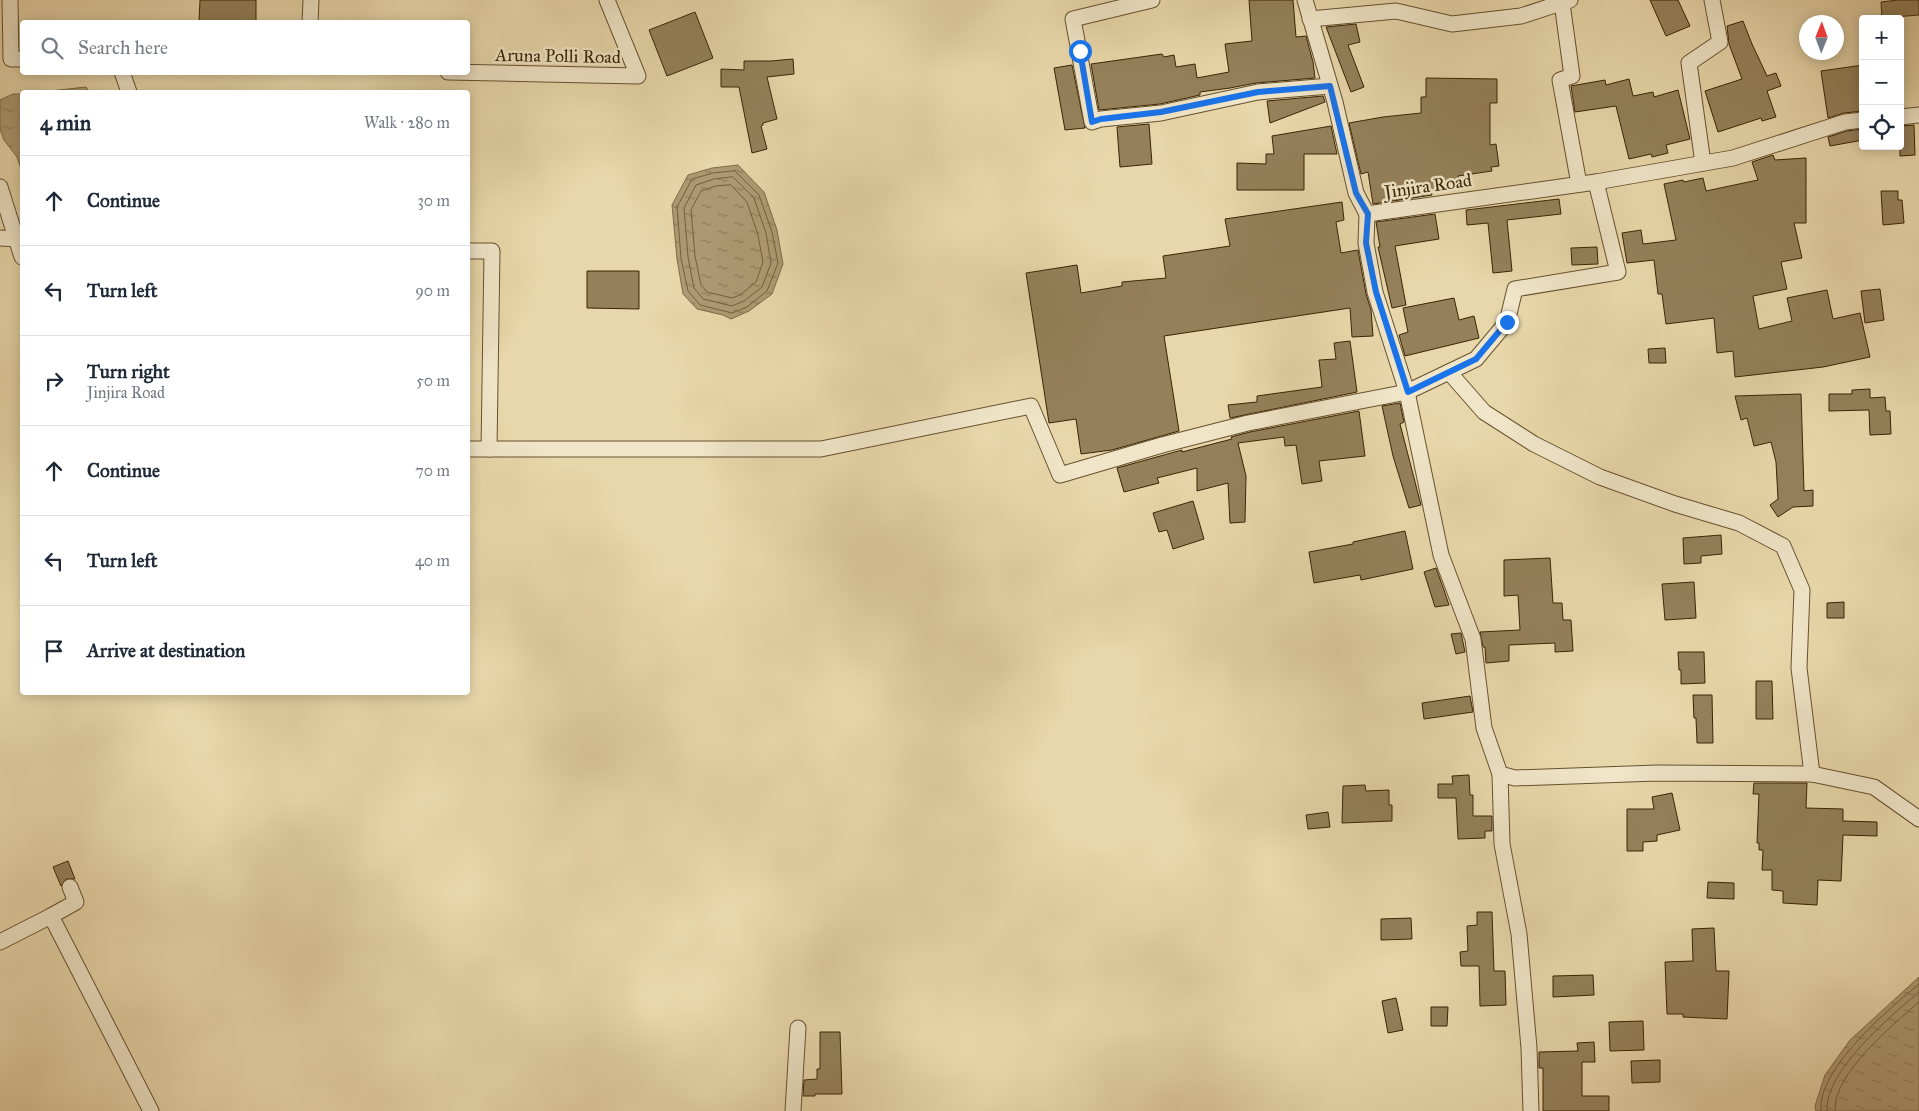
<!DOCTYPE html>
<html lang="en">
<head>
<meta charset="utf-8">
<style>
  :root { --surface:#fff; --page:#f2f2f3; --text:#1f2937; --muted:#747a83; --line:#e0e1e3 }
  body { margin:0; font-family:"IM FELL Great Primer",serif; background:var(--page); color:var(--text) }
  .controls { position:absolute; right:15px; top:15px; display:grid; overflow:hidden; border-radius:5px; box-shadow:0 2px 12px #0003 }
  .controls button { width:45px; height:45px; display:grid; place-items:center; padding:0; border:0; border-bottom:1px solid var(--line); background:var(--surface); color:var(--text); font:25px sans-serif }
  .compass { position:absolute; left:1799px; top:15px; width:45px; height:45px; border-radius:50%; background:var(--surface); box-shadow:0 2px 12px #0003; rotate:1deg }
  .stop { position:absolute; width:15px; height:15px; margin:-11px; border:4px solid #1a73e8; border-radius:50%; background:#fff }
  .stop.end { background:#1a73e8; border-color:#fff; box-shadow:0 1px 5px #0008 }
  .list { margin:0; padding:0; list-style:none }
  h2 { display:flex; justify-content:space-between; align-items:center; height:65px; margin:0; padding:0 20px; font-size:21px }
  h2 small { font-size:16px; font-weight:400; color:var(--muted) }
  .list li { display:grid; grid-template-columns:32px 1fr auto; gap:15px; align-items:center; box-sizing:border-box; height:90px; padding:0 20px; border-top:1px solid var(--line) }
  .list b { display:block; font-size:19px; white-space:nowrap }
  .list p { margin:0; font-size:16px; white-space:nowrap; color:var(--muted) }
  .list em { font-size:16px; font-style:normal; color:var(--muted) }
  .icon { flex:none; width:28px; height:28px; fill:none; stroke:currentColor; stroke-width:2; stroke-linecap:round; stroke-linejoin:round }
  .map { position:relative; flex:none; width:1919px; height:1111px; overflow:hidden }
  .search { position:absolute; background:var(--surface); box-shadow:0 2px 12px #0003; left:20px; top:20px; width:450px; height:55px; display:flex; align-items:center; gap:12px; box-sizing:border-box; padding:0 18px; border-radius:5px; color:var(--muted); font-size:19px }
  .panel { position:absolute; background:var(--surface); box-shadow:0 2px 12px #0003; left:20px; top:90px; width:450px; height:605px; border-radius:5px }
  .map>svg:first-child { display:block }
  .water { fill:url(#water-ripples); stroke:#7f6b46 }
  .lines { fill:none; stroke-linecap:round; stroke-linejoin:round }
  .shore { stroke:#745f3b; stroke-width:1 }
  .building { fill:#94815a; stroke:#3a2404 }
  .street-casing { stroke:#66512e; stroke-width:17 }
  .street { stroke:#f0e5c8; stroke-width:15 }
  .route { stroke:#1a73e8; stroke-width:6 }
  .labels { text-anchor:middle; stroke-width:5; stroke-linejoin:round; paint-order:stroke }
  .street-label { font-size:18px; fill:#3a2404; stroke:#f0e5c8 }
</style>
</head>
<body>
<div class="map">
<svg width="1919" height="1111" viewBox="0 0 1919 1111">
  <defs>
    <pattern id="water-ripples" width="26" height="14" patternUnits="userSpaceOnUse" patternTransform="scale(1.25)"><rect width="26" height="14" fill="#ad9a72"/><path d="M2 4q2-2 4 0t4 0M15 11q2-2 4 0t4 0" fill="none" stroke="#8e7d5b"/></pattern>
  </defs>
  <rect width="100%" height="100%" fill="#e8d7aa"/>
  <filter id="stains"><feTurbulence type="fractalNoise" baseFrequency=".004" numOctaves="4"/><feColorMatrix values="0 0 0 0 .2 0 0 0 0 .09 0 0 0 0 .02 0 0 0 .5 -.17"/></filter>
  <radialGradient id="worn" r=".72"><stop offset=".6" stop-color="#630" stop-opacity="0"/><stop offset="1" stop-color="#630" stop-opacity=".3"/></radialGradient>
  <g class="water">
    <polygon points="86,87 89,92 41,92"/>
    <polygon points="13,94 22,94 22,172 17,157 4,140 0,129 0,100"/>
    <polygon points="738,165 764,192 777,230 783,264 772,294 749,311 731,319 723,315 697,309 683,294 677,259 672,205 688,175 712,168"/>
    <polygon points="1919,977 1919,1111 1816,1111 1815,1106 1825,1075 1850,1040"/>
  </g>
  <g class="lines">
    <g class="shore">
      <polygon points="735,171 759,195 772,232 778,263 767,291 747,307 732,313 700,305 688,291 681,258 677,207 692,179 713,173"/>
      <polygon points="733,177 754,198 766,233 771,263 762,287 744,301 732,306 703,299 694,288 688,257 684,208 696,185 714,179"/>
      <polygon points="731,185 747,202 758,235 763,262 756,282 740,295 732,298 707,292 701,285 695,256 691,210 701,191 716,186"/>
      <path d="M1821,1111C1817,1069 1889,1009 1919,984"/>
      <path d="M1827,1111C1825,1070 1890,1017 1919,992"/>
      <path d="M1835,1111C1833,1073 1893,1025 1919,1002"/>
    </g>
  </g>
  <g class="building">
    <polygon points="200,0 256,0 256,22 199,22"/>
    <polygon points="1249,0 1293,0 1296,37 1306,36 1313,62 1315,78 1256,83 1230,88 1200,92 1200,95 1160,104 1099,110 1091,64 1162,54 1164,57 1174,55 1176,67 1195,64 1197,78 1229,72 1225,44 1252,41"/>
    <polygon points="1650,0 1678,0 1690,26 1666,36"/>
    <polygon points="1898,0 1919,0 1919,15 1882,18 1881,2"/>
    <polygon points="695,12 713,58 667,76 649,30"/>
    <polygon points="1743,21 1752,44 1767,76 1776,73 1781,86 1767,91 1776,117 1762,121 1761,118 1718,132 1705,91 1742,79 1729,44 1727,26"/>
    <polygon points="1356,24 1360,42 1348,45 1364,87 1351,92 1326,27"/>
    <polygon points="793,59 794,74 767,77 777,119 763,123 763,125 761,126 767,149 752,153 739,87 721,87 721,69 744,70 744,61 771,61"/>
    <polygon points="1072,65 1085,128 1065,130 1054,68"/>
    <polygon points="1863,65 1863,111 1844,113 1828,118 1821,71"/>
    <polygon points="1426,78 1497,79 1497,103 1490,103 1490,145 1496,144 1499,166 1491,167 1492,171 1458,176 1459,188 1431,191 1432,195 1373,204 1368,172 1361,174 1349,123 1383,117 1421,113 1421,97 1426,97"/>
    <polygon points="1629,79 1633,96 1653,92 1654,97 1678,90 1690,139 1666,145 1668,153 1652,157 1651,154 1629,159 1616,106 1575,112 1571,86 1605,80 1606,85"/>
    <polygon points="1323,96 1325,102 1270,123 1267,101"/>
    <polygon points="1149,124 1152,164 1120,167 1117,127"/>
    <polygon points="1914,125 1915,155 1900,156 1900,126"/>
    <polygon points="1331,126 1337,154 1304,154 1304,190 1237,190 1237,163 1266,164 1266,154 1274,154 1272,136"/>
    <polygon points="1863,129 1863,140 1830,146 1828,137 1847,131"/>
    <polygon points="1773,155 1775,160 1806,158 1806,223 1794,223 1802,258 1781,262 1787,289 1753,296 1759,329 1792,321 1787,298 1827,290 1833,319 1860,313 1870,357 1823,367 1735,377 1733,351 1717,353 1714,318 1666,324 1662,294 1658,294 1654,260 1627,263 1622,233 1641,230 1643,244 1676,240 1664,184 1683,180 1684,182 1703,178 1706,191 1758,180 1752,162"/>
    <polygon points="1881,191 1898,191 1898,200 1902,200 1904,223 1883,225"/>
    <polygon points="1559,199 1561,214 1507,220 1512,271 1493,273 1488,223 1467,225 1466,210"/>
    <polygon points="1342,202 1344,220 1336,222 1341,253 1358,250 1366,294 1371,310 1373,336 1352,337 1350,308 1164,336 1179,431 1112,450 1081,454 1076,419 1049,423 1026,273 1077,265 1081,293 1122,286 1122,282 1166,278 1163,256 1230,246 1225,219"/>
    <polygon points="1435,214 1439,239 1395,246 1406,305 1392,308 1378,247 1380,247 1376,222"/>
    <polygon points="1597,247 1598,264 1572,265 1571,248"/>
    <polygon points="587,271 639,271 639,309 587,308"/>
    <polygon points="1880,289 1884,320 1865,323 1861,291"/>
    <polygon points="1454,298 1459,320 1474,316 1479,338 1405,356 1399,335 1408,332 1403,308"/>
    <polygon points="1350,341 1357,392 1230,418 1228,405 1257,402 1257,396 1322,387 1319,360 1336,359 1334,343"/>
    <polygon points="1665,348 1666,363 1649,363 1648,349"/>
    <polygon points="1870,389 1870,398 1885,397 1886,411 1890,411 1891,434 1870,435 1869,410 1829,411 1829,394 1852,394 1852,390"/>
    <polygon points="1801,394 1804,491 1813,490 1813,506 1793,507 1778,517 1770,505 1778,499 1776,462 1771,442 1754,446 1747,418 1741,420 1735,396"/>
    <polygon points="1400,403 1404,422 1400,424 1421,505 1409,508 1393,456 1382,406"/>
    <polygon points="1359,411 1365,456 1319,461 1322,481 1302,484 1296,445 1285,446 1284,437 1238,443 1246,476 1245,522 1230,523 1228,483 1197,491 1197,468 1157,478 1159,483 1124,492 1117,468 1182,450 1182,452 1232,439 1231,437 1250,432"/>
    <polygon points="1193,501 1204,539 1173,549 1167,530 1159,532 1153,513"/>
    <polygon points="1405,531 1413,569 1361,580 1360,575 1314,583 1309,552 1353,544 1353,542"/>
    <polygon points="1721,535 1722,554 1701,556 1701,563 1684,564 1683,538"/>
    <polygon points="1550,558 1553,603 1562,603 1563,620 1571,620 1573,651 1555,652 1555,643 1509,645 1509,661 1486,663 1485,647 1483,647 1480,632 1520,630 1518,595 1504,596 1504,560"/>
    <polygon points="1436,568 1444,590 1449,605 1435,607 1424,572"/>
    <polygon points="1694,582 1696,618 1665,620 1662,584"/>
    <polygon points="1844,602 1844,618 1827,618 1827,603"/>
    <polygon points="1461,633 1465,652 1456,654 1451,634"/>
    <polygon points="1678,652 1704,652 1705,683 1681,684 1681,670 1679,670"/>
    <polygon points="1756,681 1772,681 1773,719 1756,719"/>
    <polygon points="1693,695 1712,695 1713,743 1697,743 1696,718 1694,718"/>
    <polygon points="1470,696 1473,712 1424,719 1422,703"/>
    <polygon points="1469,775 1470,795 1473,795 1473,816 1492,816 1492,831 1485,831 1485,838 1458,839 1456,798 1438,798 1438,784 1453,784 1452,776"/>
    <polygon points="1754,783 1807,783 1806,808 1843,809 1843,821 1877,822 1877,836 1843,835 1841,881 1818,880 1817,905 1783,903 1783,891 1772,890 1772,870 1762,870 1763,850 1759,850 1759,843 1757,843 1759,794 1753,794"/>
    <polygon points="1365,785 1366,791 1389,790 1389,805 1392,805 1392,821 1342,823 1343,786"/>
    <polygon points="1672,793 1680,830 1657,835 1657,841 1643,842 1643,851 1627,851 1627,809 1654,809 1652,797"/>
    <polygon points="1328,812 1330,827 1308,829 1306,815"/>
    <polygon points="68,861 75,879 66,879 61,886 53,867"/>
    <polygon points="1708,882 1734,883 1734,899 1707,898"/>
    <polygon points="1477,912 1492,912 1494,971 1505,971 1506,1005 1480,1006 1479,966 1461,966 1460,952 1468,951 1467,926 1477,925"/>
    <polygon points="1411,918 1412,939 1381,940 1381,919"/>
    <polygon points="1714,928 1716,971 1729,971 1727,1019 1683,1017 1683,1014 1667,1014 1665,962 1693,961 1692,929"/>
    <polygon points="1593,975 1594,995 1553,997 1553,976"/>
    <polygon points="1396,998 1403,1030 1388,1033 1382,1001"/>
    <polygon points="1431,1007 1448,1007 1447,1026 1431,1026"/>
    <polygon points="1643,1021 1644,1050 1610,1051 1609,1022"/>
    <polygon points="820,1032 840,1032 842,1094 815,1094 815,1096 803,1096 804,1080 817,1079 817,1069 820,1069"/>
    <polygon points="1594,1042 1595,1062 1582,1062 1582,1096 1609,1096 1609,1111 1543,1111 1543,1068 1539,1068 1539,1052 1578,1051 1577,1043"/>
    <polygon points="1660,1060 1660,1082 1632,1083 1631,1061"/>
  </g>
  <g class="lines">
    <defs>
      <g id="street">
        <polyline points="10,0 11,59 22,59"/>
        <polyline points="1152,0 1073,19 1092,122 1101,119 1161,113 1258,92 1330,86"/>
        <polyline points="1305,0 1335,102 1356,193 1367,214 1596,182 1733,158 1845,122 1863,120"/>
        <polyline points="1562,3 1572,76 1560,80 1579,184"/>
        <polyline points="1310,19 1396,11 1452,24 1521,16 1570,0"/>
        <polyline points="310,22 311,0"/>
        <polyline points="122,72 129,92"/>
        <polyline points="448,72 638,76 607,0"/>
        <polyline points="1900,117 1919,115"/>
        <polyline points="1703,163 1689,63 1720,42 1712,0"/>
        <polyline points="0,187 22,257"/>
        <polyline points="1367,214 1366,243 1375,292 1407,392 1441,555 1473,639 1484,728 1500,774 1515,778 1657,773 1812,774 1874,787 1919,819"/>
        <polyline points="0,238 17,239"/>
        <polyline points="468,251 492,251 489,449"/>
        <polyline points="1449,372 1484,412 1534,444 1600,477 1675,504 1739,523 1783,546 1802,590 1799,668 1812,774"/>
        <polyline points="468,449 821,449 1031,406 1060,475 1162,445 1248,423 1407,392 1476,359 1507,322 1515,289 1618,272 1596,182"/>
        <polyline points="1500,774 1502,844 1519,934 1529,1048 1531,1111"/>
        <polyline points="51,916 76,902 70,887"/>
        <polyline points="0,942 51,916 151,1111"/>
        <polyline points="793,1111 798,1028"/>
      </g>
    </defs>
    <use href="#street" class="street-casing"/>
    <use href="#street" class="street"/>
  </g>
  <g class="lines">
    <polyline class="route" points="1080,51 1092,122 1101,119 1161,112 1258,92 1330,86 1356,193 1368,214 1366,243 1376,292 1408,392 1476,359 1507,322"/>
  </g>
  <g class="labels">
    <g class="street-label">
      <text transform="translate(558 56) rotate(1)" y="6">Aruna Polli Road</text>
      <text transform="translate(1428 186) rotate(-8)" y="6">Jinjira Road</text>
    </g>
  </g>
  <rect width="100%" height="100%" filter="url(#stains)"/>
  <rect width="100%" height="100%" fill="url(#worn)"/>
</svg>
<div class="controls">
<button>+</button>
<button>−</button>
<button><svg class="icon" aria-label="locate" viewBox="0 0 24 24"><circle cx="12" cy="12" r="6"/><path d="M12 2v4M12 18v4M2 12h4M18 12h4"/></svg></button>
</div>
<svg class="compass" viewBox="-18 -18 36 36"><path d="M0-13l5 13h-10z" fill="#e53935"/><path d="M0 13l5-13h-10z" fill="#747a83"/></svg>
<div class="stop" style="left:1080px;top:51px"></div>
<div class="stop end" style="left:1507px;top:322px"></div>
<div class="search"><svg class="icon" aria-label="search" viewBox="0 0 24 24"><circle cx="10" cy="10" r="6"/><path d="M15 15l6 6"/></svg>Search here</div>
<section class="panel">
<h2>4 min<small>Walk · 280 m</small></h2>
<ul class="list">
<li><svg class="icon" aria-label="ahead" viewBox="0 0 24 24"><path d="M12 20V5M6 11l6-6 6 6"/></svg><div><b>Continue</b></div><em>30 m</em></li>
<li><svg class="icon" aria-label="left" viewBox="0 0 24 24"><path d="M17 20v-9H6M10 6l-5 5 5 5"/></svg><div><b>Turn left</b></div><em>90 m</em></li>
<li><svg class="icon" aria-label="right" viewBox="0 0 24 24"><path d="M7 20v-9h11M14 6l5 5-5 5"/></svg><div><b>Turn right</b><p>Jinjira Road</p></div><em>50 m</em></li>
<li><svg class="icon" aria-label="ahead" viewBox="0 0 24 24"><path d="M12 20V5M6 11l6-6 6 6"/></svg><div><b>Continue</b></div><em>70 m</em></li>
<li><svg class="icon" aria-label="left" viewBox="0 0 24 24"><path d="M17 20v-9H6M10 6l-5 5 5 5"/></svg><div><b>Turn left</b></div><em>40 m</em></li>
<li><svg class="icon" aria-label="arrive" viewBox="0 0 24 24"><path d="M6 21V4h12l-3 4 3 4H6"/></svg><div><b>Arrive at destination</b></div></li>
</ul>
</section>
</div>
</body>
</html>
